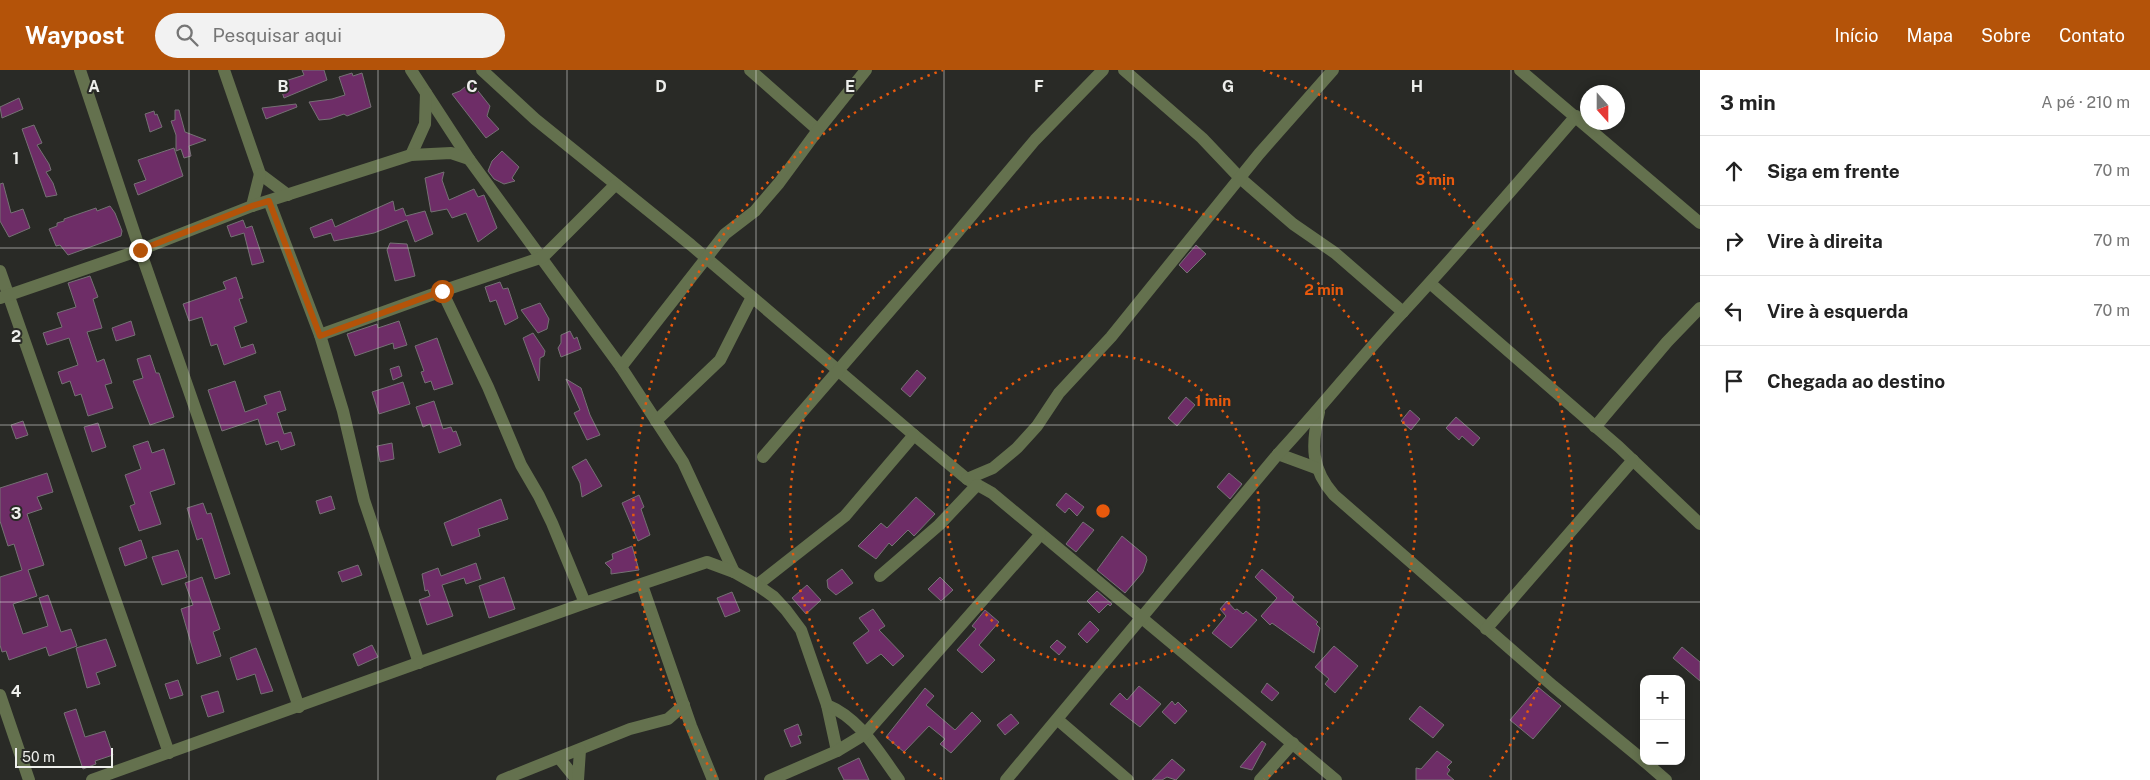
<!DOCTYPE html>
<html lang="pt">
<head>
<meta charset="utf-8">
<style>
  :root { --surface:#fff; --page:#f2f2f2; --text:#222; --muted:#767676; --line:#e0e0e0; --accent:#b45309 }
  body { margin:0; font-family:"Public Sans",sans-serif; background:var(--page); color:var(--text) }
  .controls { position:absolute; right:15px; bottom:15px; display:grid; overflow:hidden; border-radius:10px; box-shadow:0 2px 8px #0003 }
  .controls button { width:45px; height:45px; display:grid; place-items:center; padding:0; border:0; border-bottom:1px solid var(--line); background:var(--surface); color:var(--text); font:25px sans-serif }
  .compass { position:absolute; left:1580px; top:15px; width:45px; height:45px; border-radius:50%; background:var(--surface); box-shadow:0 2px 8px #0003; rotate:159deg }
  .scale { position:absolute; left:15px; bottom:12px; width:98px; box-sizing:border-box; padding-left:5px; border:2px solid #eeefec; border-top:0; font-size:14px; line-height:18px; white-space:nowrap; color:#eeefec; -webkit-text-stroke:4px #292a26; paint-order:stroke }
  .stop { position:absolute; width:15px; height:15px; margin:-11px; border:4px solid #b45309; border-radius:50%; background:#fff }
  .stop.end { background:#b45309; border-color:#fff; box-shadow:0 1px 5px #0008 }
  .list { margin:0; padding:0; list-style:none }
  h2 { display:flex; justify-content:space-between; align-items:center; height:65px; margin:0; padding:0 20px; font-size:21px }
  h2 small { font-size:16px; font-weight:400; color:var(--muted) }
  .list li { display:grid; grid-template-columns:32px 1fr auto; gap:15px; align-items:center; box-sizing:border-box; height:70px; padding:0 20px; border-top:1px solid var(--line) }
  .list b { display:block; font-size:19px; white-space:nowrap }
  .list em { font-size:16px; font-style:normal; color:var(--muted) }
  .icon { flex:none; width:28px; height:28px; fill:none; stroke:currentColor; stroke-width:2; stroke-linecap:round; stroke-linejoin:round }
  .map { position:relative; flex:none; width:1700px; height:710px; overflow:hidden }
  header { display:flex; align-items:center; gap:30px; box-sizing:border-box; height:70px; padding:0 25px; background:var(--accent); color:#fff }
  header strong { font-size:24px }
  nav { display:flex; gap:28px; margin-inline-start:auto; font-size:18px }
  .search { width:350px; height:45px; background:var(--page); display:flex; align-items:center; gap:12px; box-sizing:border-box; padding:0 18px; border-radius:28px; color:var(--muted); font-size:19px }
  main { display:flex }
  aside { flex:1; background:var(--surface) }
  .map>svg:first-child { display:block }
  .building { fill:#6e2d67; stroke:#757174 }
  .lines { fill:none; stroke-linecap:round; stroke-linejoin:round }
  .minor { stroke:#64714e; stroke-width:12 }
  .route { stroke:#b45309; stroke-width:6 }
  .grid { fill:none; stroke:#eeefec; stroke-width:1; stroke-opacity:0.55 }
  .ring { fill:none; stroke:#e8590c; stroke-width:2.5; stroke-dasharray:2.5 5 }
  .grid-label { font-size:16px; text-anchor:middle; font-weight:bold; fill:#eeefec; stroke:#292a26; stroke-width:4; stroke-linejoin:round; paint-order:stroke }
  .centre { fill:#e8590c; stroke:#292a26; stroke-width:2.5 }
  .ring-label { font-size:15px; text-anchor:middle; font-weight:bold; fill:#e8590c; stroke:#292a26; stroke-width:4; stroke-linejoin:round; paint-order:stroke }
</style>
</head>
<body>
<header>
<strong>Waypost</strong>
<div class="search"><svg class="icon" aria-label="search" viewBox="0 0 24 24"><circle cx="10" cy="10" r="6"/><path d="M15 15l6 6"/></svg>Pesquisar aqui</div>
<nav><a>Início</a><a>Mapa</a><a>Sobre</a><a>Contato</a></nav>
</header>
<main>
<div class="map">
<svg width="1700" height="710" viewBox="0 0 1700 710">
  <rect width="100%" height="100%" fill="#292a26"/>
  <g class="building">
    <polygon points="302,0 324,0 327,10 284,28 279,13 304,5"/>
    <polygon points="352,3 353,6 362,3 371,37 347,46 344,44 330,49 319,50 309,32 332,29 345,25 339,7"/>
    <polygon points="471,12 490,36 487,46 499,59 486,68 452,24 460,21"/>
    <polygon points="19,28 23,39 2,48 0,37"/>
    <polygon points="296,34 297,37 266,49 262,38"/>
    <polygon points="175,40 179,40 185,62 206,70 189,76 191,86 184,88 181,79 176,81 176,65 171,51 175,50"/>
    <polygon points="154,41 155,45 157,44 162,57 150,62 145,44"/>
    <polygon points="34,55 42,73 37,75 49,94 51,100 46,102 53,113 57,125 46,127 22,59"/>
    <polygon points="174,78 183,106 138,125 134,114 146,110 138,90"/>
    <polygon points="502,81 519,97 512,108 515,111 504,114 494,109 488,101 492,91"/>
    <polygon points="444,102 442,110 449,130 474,119 478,127 484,125 497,158 478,172 466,143 452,148 447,139 431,142 425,108"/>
    <polygon points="3,113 11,143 23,139 30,158 9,167 0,151 0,114"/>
    <polygon points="393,131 395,141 403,138 406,146 425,141 433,164 415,172 407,150 374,163 334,171 331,163 314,168 310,158 332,149 335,157"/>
    <polygon points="110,136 115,143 122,161 121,166 68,185 60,175 56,176 49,159 57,156 57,153 64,151 64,149 96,138 97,141"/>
    <polygon points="243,150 246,158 252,156 264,192 252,195 244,163 231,167 227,156"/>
    <polygon points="390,173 407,174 415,206 395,211 387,180"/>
    <polygon points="1196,175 1206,184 1187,203 1179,195"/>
    <polygon points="90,206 98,227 93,229 102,258 87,262 97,292 104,289 112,313 105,315 113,338 88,346 81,324 75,326 70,311 62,314 58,302 78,295 69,268 47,275 43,263 62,257 57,243 76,237 68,213"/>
    <polygon points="236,207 243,228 239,229 247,252 234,257 241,278 253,274 256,283 224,295 217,274 211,276 202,247 189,251 183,234 226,219 223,212"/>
    <polygon points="500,212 503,219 508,218 518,248 505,255 496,230 490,232 485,217"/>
    <polygon points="540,233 549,249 547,259 538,263 521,240"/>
    <polygon points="131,251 135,265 116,271 112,258"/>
    <polygon points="399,251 407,275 394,279 393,273 355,286 347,264 377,254 378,258"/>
    <polygon points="570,261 574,269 577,267 581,279 561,287 558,278 561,273 561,265"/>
    <polygon points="533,263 545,281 544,286 540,288 539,311 523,268"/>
    <polygon points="437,268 453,314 434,320 431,311 425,313 421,302 424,301 415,276"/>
    <polygon points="150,285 156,303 159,303 174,347 150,355 133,311 143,308 137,289"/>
    <polygon points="399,296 402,306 393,310 390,299"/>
    <polygon points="917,300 926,308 910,327 901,319"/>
    <polygon points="566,309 581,318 590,345 600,365 587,370 574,343 580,340"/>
    <polygon points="235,311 245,342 267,334 264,326 280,321 286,340 277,343 284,364 291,362 295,375 281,380 278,371 266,375 258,349 222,361 208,320"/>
    <polygon points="403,312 410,334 379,344 372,322"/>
    <polygon points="1186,327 1195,335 1177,356 1168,348"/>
    <polygon points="434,331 443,359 451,357 453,362 456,361 461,375 439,383 430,354 423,357 416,337"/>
    <polygon points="1410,340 1420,349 1411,360 1401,351"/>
    <polygon points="1456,347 1480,368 1473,376 1462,366 1459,370 1446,358"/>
    <polygon points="23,351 28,365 16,369 11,355"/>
    <polygon points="98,353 106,377 92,382 84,357"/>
    <polygon points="148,371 152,383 164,379 175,414 150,422 161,454 139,461 130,436 135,434 125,405 141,399 133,376"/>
    <polygon points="392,373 394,389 380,392 377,376"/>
    <polygon points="586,389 602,416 582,427 580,413 572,397"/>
    <polygon points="47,403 53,422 37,427 42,439 27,444 44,495 28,500 37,526 13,534 23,564 48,556 39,528 48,525 61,562 71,559 77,576 49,586 46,577 9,590 6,581 2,582 0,575 0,507 22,500 14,474 8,476 0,451 0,418"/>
    <polygon points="1229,403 1242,414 1230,429 1217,417"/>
    <polygon points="1066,423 1084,437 1077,446 1069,438 1065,443 1056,435"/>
    <polygon points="639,425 644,437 641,439 650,465 638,471 622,433"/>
    <polygon points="331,426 335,439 320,444 316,431"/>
    <polygon points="916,427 935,444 914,466 908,460 892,476 889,473 876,489 858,476 881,453 887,458"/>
    <polygon points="501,429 508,449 478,459 480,466 452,476 444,453"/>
    <polygon points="203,433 207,444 211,443 230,504 215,509 202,468 197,470 187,438"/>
    <polygon points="1083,452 1094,460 1076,482 1066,474"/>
    <polygon points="1122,466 1146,486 1147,490 1143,502 1125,523 1097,500"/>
    <polygon points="141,470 147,488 125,496 119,478"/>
    <polygon points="632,476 639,500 611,504 611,499 605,493 613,489 612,484"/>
    <polygon points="178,480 187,507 162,515 152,487"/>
    <polygon points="476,493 481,509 466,514 464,508 442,515 453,546 427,555 419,530 430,526 428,520 425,521 422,504 438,498 441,506"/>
    <polygon points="358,495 362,505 342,512 338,502"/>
    <polygon points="842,499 853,513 836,525 828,518 827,510"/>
    <polygon points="1262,499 1294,527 1292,530 1318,552 1316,554 1320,558 1314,583 1272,553 1270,555 1261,546 1277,528 1255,507"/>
    <polygon points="202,507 220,559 213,562 221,586 197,594 181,539 193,535 185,513"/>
    <polygon points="504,507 515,539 489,548 479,516"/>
    <polygon points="940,507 953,520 941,531 928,519"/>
    <polygon points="807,515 821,530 806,544 792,528"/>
    <polygon points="1097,521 1112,534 1110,536 1108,534 1099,543 1087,531"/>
    <polygon points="732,522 740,541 725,547 717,528"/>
    <polygon points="1227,531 1235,540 1237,539 1243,544 1246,541 1257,550 1231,578 1212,563 1226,546 1220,539"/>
    <polygon points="873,539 885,556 879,560 904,586 893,596 881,584 867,594 853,573 869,561 859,548"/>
    <polygon points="985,540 999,552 979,575 995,590 982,603 957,580 976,559 972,556"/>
    <polygon points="1090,551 1099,560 1087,573 1078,564"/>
    <polygon points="106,569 116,596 96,603 100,614 87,618 76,578"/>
    <polygon points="1057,570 1066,577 1059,585 1050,577"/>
    <polygon points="372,575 378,587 358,596 353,584"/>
    <polygon points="1334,576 1358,596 1335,623 1325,614 1329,609 1315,597"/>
    <polygon points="1682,577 1700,592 1700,611 1673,588"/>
    <polygon points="256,578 273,621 261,624 255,604 237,610 230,588"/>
    <polygon points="178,610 183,625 170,629 165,614"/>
    <polygon points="1267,613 1279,623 1272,631 1261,622"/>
    <polygon points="1139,616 1161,634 1140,657 1110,634 1120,623 1127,630"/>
    <polygon points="1538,617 1561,636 1533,669 1510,650"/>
    <polygon points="925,618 934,626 926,635 955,660 972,642 981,651 951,683 940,674 945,669 929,656 904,682 886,667"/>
    <polygon points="218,621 224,642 208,647 201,626"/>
    <polygon points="1172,631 1175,635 1178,632 1187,641 1175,654 1162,642"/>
    <polygon points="1420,636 1444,655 1433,668 1409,649"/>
    <polygon points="76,639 85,667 105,661 113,685 95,691 96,694 83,699 64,643"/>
    <polygon points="1011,644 1019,653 1005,665 997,655"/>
    <polygon points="798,654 802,665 798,666 801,673 791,677 784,660"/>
    <polygon points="1262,671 1266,674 1252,700 1240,697"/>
    <polygon points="1437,681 1452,692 1447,697 1450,700 1447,704 1454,710 1416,710 1416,698 1421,699"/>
    <polygon points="859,688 869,710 844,710 838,698"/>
    <polygon points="1172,689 1185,700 1176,710 1167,707 1162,710 1152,710"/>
  </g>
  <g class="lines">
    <g class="minor">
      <polyline points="80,0 140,180 299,637"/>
      <polyline points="224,0 260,104 288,125"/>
      <polyline points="411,0 469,89 621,297 683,392 734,502"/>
      <polyline points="482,0 535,49 691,175 914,365 967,409 992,423 1336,710"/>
      <polyline points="750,0 818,60"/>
      <polyline points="1124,0 1202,68 1240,108 1293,154 1335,183 1403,242"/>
      <polyline points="1520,0 1700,153"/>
      <polyline points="411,85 425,54 426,23"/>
      <polyline points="269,131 320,265 343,341 364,430 419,593"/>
      <polyline points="252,136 260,104"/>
      <polyline points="0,201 169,683"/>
      <polyline points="1431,214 1619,377 1700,454"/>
      <polyline points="442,221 488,317 521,395 539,426 552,453 585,533"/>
      <polyline points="0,228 140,180 252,136 411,85 451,83 469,89"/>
      <polyline points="320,265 442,221 543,187 615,115"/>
      <polyline points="621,297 725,164 755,141 779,113 818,60 866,0"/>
      <path d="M1319,342C1311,375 1311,399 1334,425L1553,616L1644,691"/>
      <polyline points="656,351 720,290 752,227"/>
      <polyline points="1595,357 1667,272 1700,238"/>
      <polyline points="1278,384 1316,398"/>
      <polyline points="763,387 946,176 1035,70 1103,0"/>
      <polyline points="967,409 993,398 1017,378 1037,356 1059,323 1111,267 1259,84 1333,0"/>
      <polyline points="880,506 939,455 977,415"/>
      <polyline points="642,515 691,656 713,710"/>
      <polyline points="757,515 845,446 914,365"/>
      <polyline points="1486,559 1633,390"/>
      <polyline points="0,625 29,710"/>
      <polyline points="827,635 837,681"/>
      <polyline points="1058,650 1128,710"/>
      <polyline points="559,688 577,710"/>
      <polyline points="1644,691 1666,710"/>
      <path d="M92,710L585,533L707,492L734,502L757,515L774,527L786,540L801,560L827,635C860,648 879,683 899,710"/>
      <polyline points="502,710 630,659 668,649 684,635"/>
      <polyline points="578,710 580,680"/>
      <polyline points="770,710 837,681 865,664 1040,465"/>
      <path d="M1006,710L1278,384C1321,338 1360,288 1403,242C1462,178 1519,112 1576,46"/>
      <polyline points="1260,710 1293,673"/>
    </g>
  </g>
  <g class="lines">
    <polyline class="route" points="140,180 252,136 269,131 320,266 442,221"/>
  </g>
  <path class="grid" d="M189,0V710M378,0V710M567,0V710M756,0V710M944,0V710M1133,0V710M1322,0V710M1511,0V710M0,178H1700M0,355H1700M0,532H1700"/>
  <g class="ring">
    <circle cx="1103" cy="441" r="156"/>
    <path d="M942 709A313 313 0 1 1 1264 709"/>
    <path d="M716 707A469 469 0 0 1 943 0M1263 0A469 469 0 0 1 1490 707"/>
  </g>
  <g class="grid-label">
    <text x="94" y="22">A</text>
    <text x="283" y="22">B</text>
    <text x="472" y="22">C</text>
    <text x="661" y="22">D</text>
    <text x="850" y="22">E</text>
    <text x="1039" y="22">F</text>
    <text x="1228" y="22">G</text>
    <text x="1417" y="22">H</text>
    <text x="16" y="94">1</text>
    <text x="16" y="272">2</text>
    <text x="16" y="449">3</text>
    <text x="16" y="627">4</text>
  </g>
  <circle cx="1103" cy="441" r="8" class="centre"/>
  <g class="ring-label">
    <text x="1435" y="115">3 min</text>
    <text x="1324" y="225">2 min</text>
    <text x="1213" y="336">1 min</text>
  </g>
</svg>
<div class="controls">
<button>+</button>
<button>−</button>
</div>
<svg class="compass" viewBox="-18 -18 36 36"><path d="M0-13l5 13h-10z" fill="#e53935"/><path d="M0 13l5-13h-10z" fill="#767676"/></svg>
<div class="scale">50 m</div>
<div class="stop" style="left:442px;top:221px"></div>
<div class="stop end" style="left:140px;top:180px"></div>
</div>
<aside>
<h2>3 min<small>A pé · 210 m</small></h2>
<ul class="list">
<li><svg class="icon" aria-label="ahead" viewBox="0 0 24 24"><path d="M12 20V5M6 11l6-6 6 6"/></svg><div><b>Siga em frente</b></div><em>70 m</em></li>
<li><svg class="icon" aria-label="right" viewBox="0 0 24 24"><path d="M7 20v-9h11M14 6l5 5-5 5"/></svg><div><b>Vire à direita</b></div><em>70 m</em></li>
<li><svg class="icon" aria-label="left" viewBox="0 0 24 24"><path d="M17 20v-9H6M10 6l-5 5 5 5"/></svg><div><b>Vire à esquerda</b></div><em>70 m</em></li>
<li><svg class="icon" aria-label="arrive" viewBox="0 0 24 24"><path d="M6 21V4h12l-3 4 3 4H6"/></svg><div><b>Chegada ao destino</b></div></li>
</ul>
</aside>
</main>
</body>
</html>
